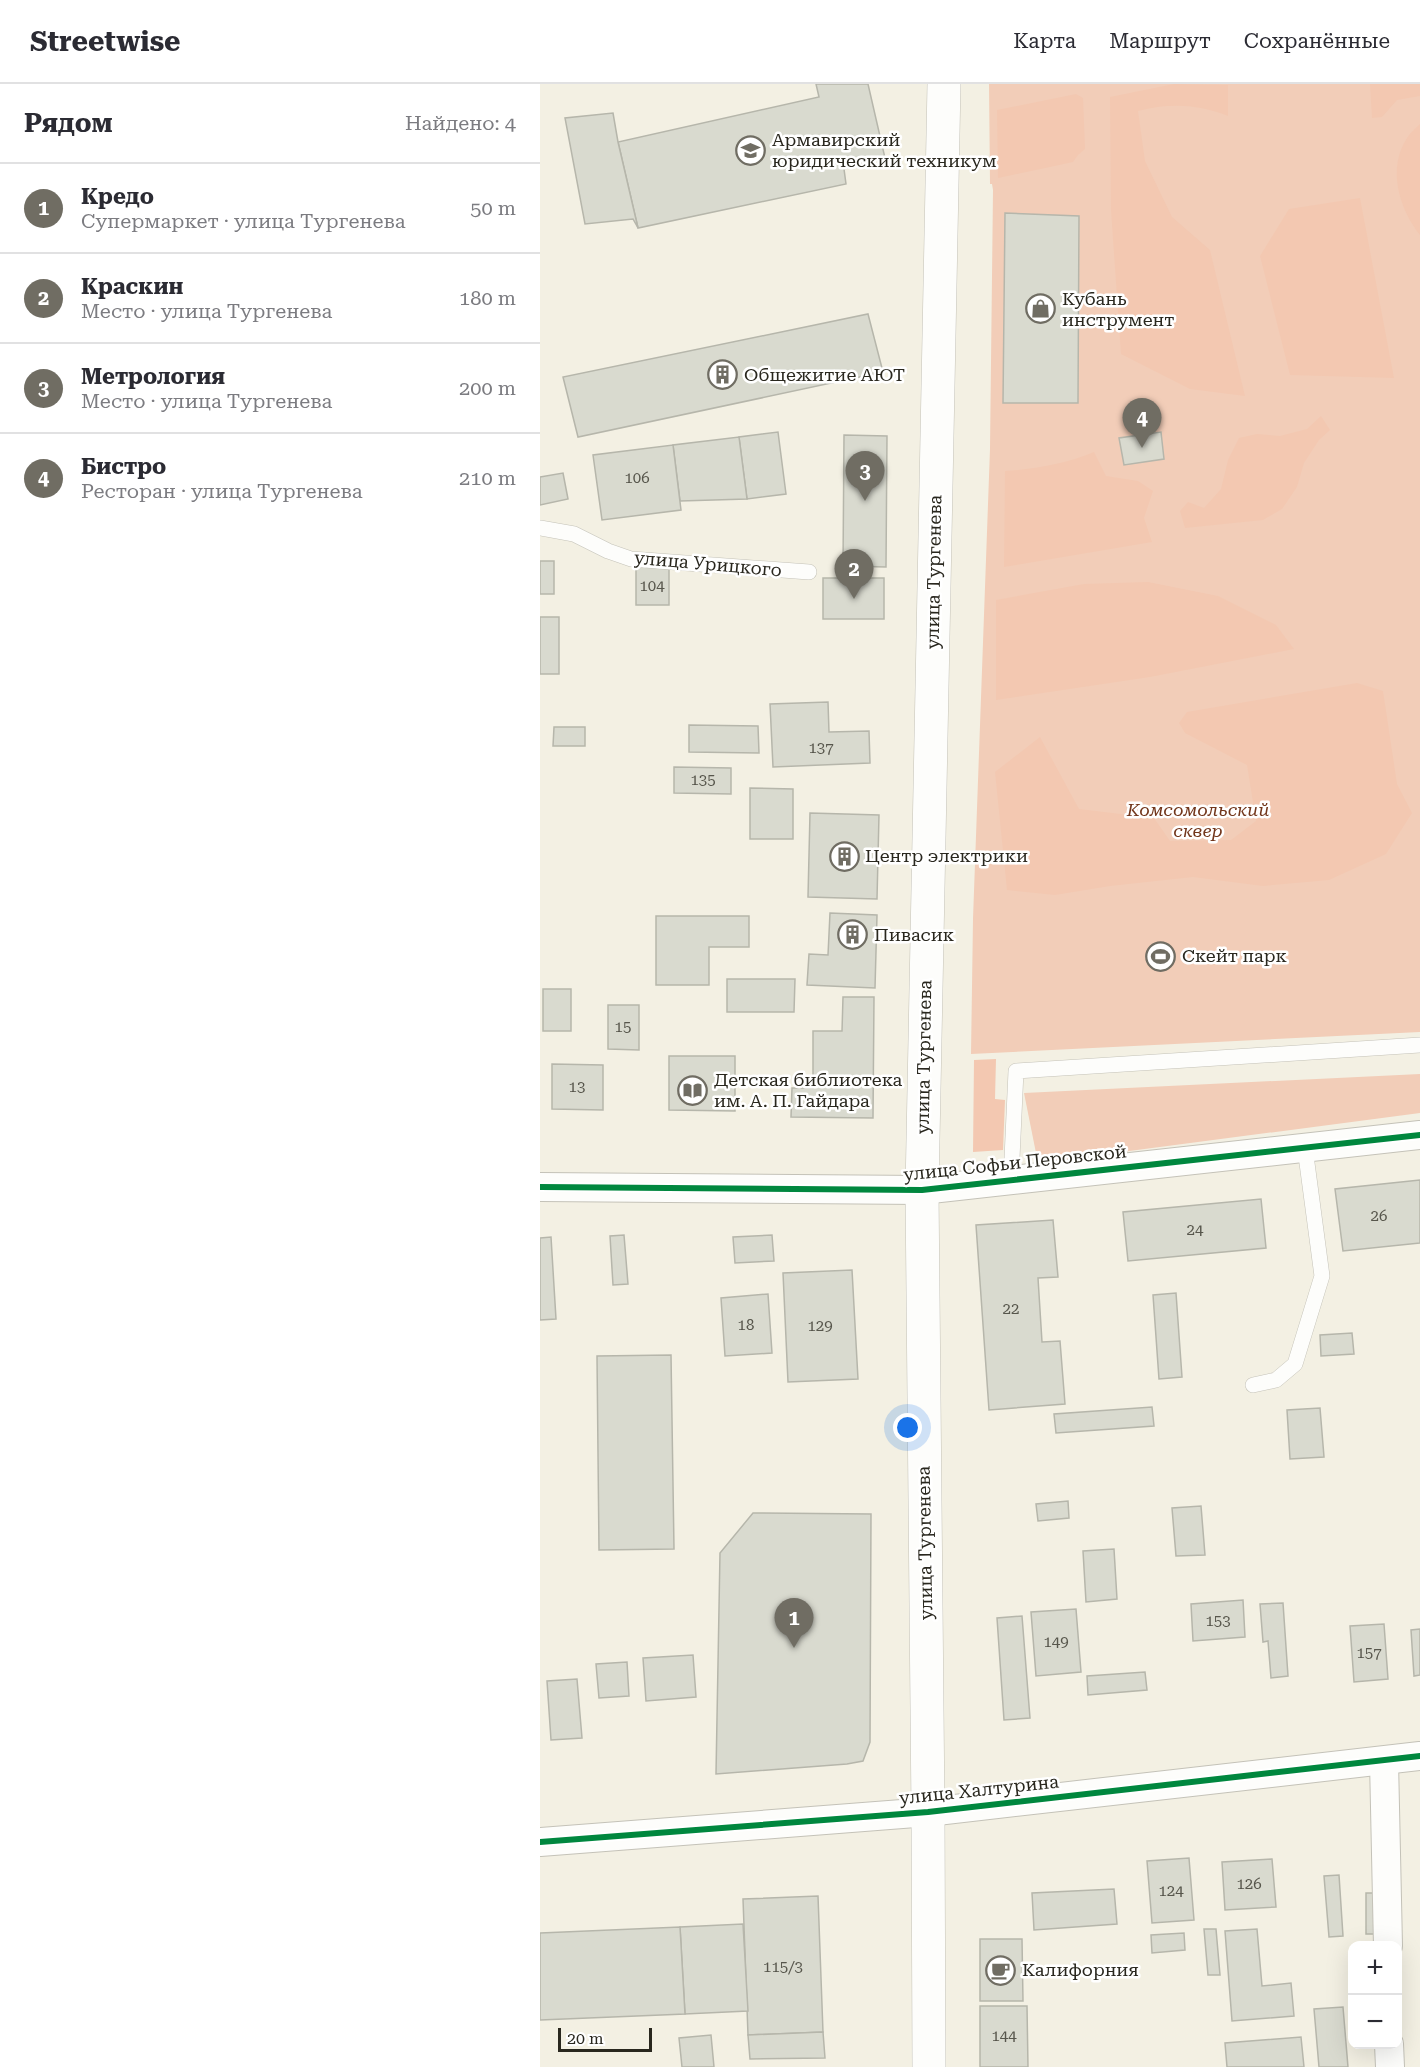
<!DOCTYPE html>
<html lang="ru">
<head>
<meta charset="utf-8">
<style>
  :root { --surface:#fff; --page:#f2f2f3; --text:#2b2b33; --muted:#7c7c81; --line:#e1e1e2; --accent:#706d63 }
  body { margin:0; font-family:"Roboto Serif",serif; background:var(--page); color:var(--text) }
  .controls { position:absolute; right:18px; bottom:18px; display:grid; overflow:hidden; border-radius:12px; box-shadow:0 6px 24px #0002 }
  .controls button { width:54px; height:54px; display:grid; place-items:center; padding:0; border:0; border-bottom:2px solid var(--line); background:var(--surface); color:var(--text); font:30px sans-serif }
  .scale { position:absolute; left:18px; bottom:15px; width:94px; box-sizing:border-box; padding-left:6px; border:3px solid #29271e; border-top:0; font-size:16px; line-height:21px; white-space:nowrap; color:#29271e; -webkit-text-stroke:4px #fff; paint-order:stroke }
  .you { position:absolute; left:368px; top:1344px; width:21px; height:21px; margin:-15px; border:4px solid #fff; border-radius:50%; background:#1a73e8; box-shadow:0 0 0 9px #1a73e833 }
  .badge { display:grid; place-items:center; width:39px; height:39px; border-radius:50%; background:var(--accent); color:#fff; font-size:20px; font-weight:700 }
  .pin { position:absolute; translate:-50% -50px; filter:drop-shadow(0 2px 3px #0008) }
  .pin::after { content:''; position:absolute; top:32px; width:21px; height:18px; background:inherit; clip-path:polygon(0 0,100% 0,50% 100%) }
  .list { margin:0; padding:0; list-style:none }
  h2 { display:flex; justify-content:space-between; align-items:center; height:78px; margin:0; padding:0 24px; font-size:26px }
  h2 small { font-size:20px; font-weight:400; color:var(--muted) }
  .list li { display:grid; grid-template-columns:39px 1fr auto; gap:18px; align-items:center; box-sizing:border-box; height:90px; padding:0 24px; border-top:2px solid var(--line) }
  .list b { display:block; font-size:22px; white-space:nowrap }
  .list p { margin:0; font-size:20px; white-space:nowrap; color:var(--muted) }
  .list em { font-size:20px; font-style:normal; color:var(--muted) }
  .map { position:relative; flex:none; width:880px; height:1983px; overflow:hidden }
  header { display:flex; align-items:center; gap:36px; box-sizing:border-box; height:84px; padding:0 30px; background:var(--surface); border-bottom:2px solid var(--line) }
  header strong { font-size:28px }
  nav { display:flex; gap:33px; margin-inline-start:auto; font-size:21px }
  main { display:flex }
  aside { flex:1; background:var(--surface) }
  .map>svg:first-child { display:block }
  .green { fill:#f2cdb8 }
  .forest { fill:#f3c8b1 }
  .building { fill:#d9dacf; stroke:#b6b6ab; stroke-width:1.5 }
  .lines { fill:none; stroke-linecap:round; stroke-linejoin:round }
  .service-casing { stroke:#c4c2b8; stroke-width:16 }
  .minor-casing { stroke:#c4c2b8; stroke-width:30 }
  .primary-casing { stroke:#c4c2b8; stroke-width:34 }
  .service { stroke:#fdfdfb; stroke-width:15 }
  .minor { stroke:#fdfdfb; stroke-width:28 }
  .primary { stroke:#fdfdfb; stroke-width:33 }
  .cycleway-casing { stroke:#fff; stroke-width:10 }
  .cycleway { stroke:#00873e; stroke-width:6 }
  .labels { text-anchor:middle; stroke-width:5; stroke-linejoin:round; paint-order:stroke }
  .number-label { font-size:15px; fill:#57564c }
  .poi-label { font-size:18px; fill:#29271e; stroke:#fff; text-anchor:start }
  .street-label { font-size:18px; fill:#29271e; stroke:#fff }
  .park-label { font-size:18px; font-style:italic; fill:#72361b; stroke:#fff }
</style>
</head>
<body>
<header>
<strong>Streetwise</strong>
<nav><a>Карта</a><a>Маршрут</a><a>Сохранённые</a></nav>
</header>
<main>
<aside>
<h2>Рядом<small>Найдено: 4</small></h2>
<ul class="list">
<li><span class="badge">1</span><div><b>Кредо</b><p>Супермаркет · улица Тургенева</p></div><em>50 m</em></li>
<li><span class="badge">2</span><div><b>Краскин</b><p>Место · улица Тургенева</p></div><em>180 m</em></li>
<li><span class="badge">3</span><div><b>Метрология</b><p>Место · улица Тургенева</p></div><em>200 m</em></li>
<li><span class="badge">4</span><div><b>Бистро</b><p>Ресторан · улица Тургенева</p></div><em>210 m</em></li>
</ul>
</aside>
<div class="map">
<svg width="880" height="1983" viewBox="0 0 880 1983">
  <rect width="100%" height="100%" fill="#f3f0e3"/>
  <g class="green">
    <polygon points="449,0 880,0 880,948 431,970 433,835 450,365 453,106 452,100 450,100"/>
    <polygon points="880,990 880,1029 498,1079 484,1009"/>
  </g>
  <g class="forest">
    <path d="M634,0L688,1V32C658,20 629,19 598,27L605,77L632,133L670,166L705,312L650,305L581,270L571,126L570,13Z"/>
    <polygon points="830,0 880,0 880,12 857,16 842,33 832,34"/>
    <polygon points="536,10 543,14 545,65 538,71 533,78 458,94 457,26"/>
    <path d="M880,40V151C859,125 847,84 867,54C870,49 876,44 880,40Z"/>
    <polygon points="820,114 854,294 750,291 720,172 749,125"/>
    <polygon points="781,332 790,346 779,356 764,379 757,403 742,425 723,436 645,444 640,427 648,418 664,424 681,405 688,376 699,354 717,350 740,352 767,345"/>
    <path d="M554,368L566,392L598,397L613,407L604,434L612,458L464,483L465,387C496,385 525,380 554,368Z"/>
    <polygon points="608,498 678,512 736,541 754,565 610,593 456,616 456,516 544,500"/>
    <polygon points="817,599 843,607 857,700 872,729 846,770 789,796 723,802 653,793 570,802 515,811 467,806 455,688 500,653 539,725 614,734 630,757 691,756 716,737 707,681 645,649 639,639 647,628"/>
    <polygon points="456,975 455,1015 465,1016 463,1066 433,1068 434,976"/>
  </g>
  <g class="building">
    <polygon points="276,0 328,0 345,74 304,85 306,100 98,144 78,58 279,13"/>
    <polygon points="73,29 78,58 98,144 93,135 45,140 25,34"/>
    <polygon points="465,129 539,132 538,319 463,319"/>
    <polygon points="328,230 343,288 38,353 23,293"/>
    <polygon points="238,348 246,410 207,415 199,353"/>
    <polygon points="621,348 624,375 584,381 579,354"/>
    <polygon points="304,351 347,352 346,483 303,482"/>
    <polygon points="199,353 207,415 140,417 133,361"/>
    <polygon points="133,361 141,426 62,436 53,371"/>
    <polygon points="23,389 28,415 0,421 0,393"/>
    <rect x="0" y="477" width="14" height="33"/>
    <rect x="96" y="482" width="33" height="39"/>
    <rect x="283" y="494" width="61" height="41"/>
    <rect x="0" y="533" width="19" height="57"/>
    <polygon points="288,618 289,648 329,647 330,679 233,683 230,620"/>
    <polygon points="149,641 218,642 219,669 149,668"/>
    <polygon points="14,643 45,643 45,662 13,662"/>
    <polygon points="134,683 191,684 191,710 134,709"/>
    <polygon points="210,704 253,705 253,755 210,755"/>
    <polygon points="270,729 339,731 337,815 268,813"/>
    <polygon points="290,829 337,831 335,904 267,901 269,870 288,871"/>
    <polygon points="116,832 209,832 209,863 169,863 169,901 116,901"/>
    <polygon points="187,895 255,895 254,928 187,928"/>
    <rect x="3" y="905" width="28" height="42"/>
    <polygon points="303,913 334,913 333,1034 251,1033 252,1004 273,1004 273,947 302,947"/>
    <polygon points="68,921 99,921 99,966 68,965"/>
    <polygon points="129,972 195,972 195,1027 129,1026"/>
    <polygon points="12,980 63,981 63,1026 12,1025"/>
    <polygon points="880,1096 880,1159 803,1167 795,1105"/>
    <polygon points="721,1115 726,1164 588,1177 583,1128"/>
    <polygon points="513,1136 518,1193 498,1194 502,1258 520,1257 525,1320 449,1326 436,1141"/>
    <polygon points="84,1151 88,1200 73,1201 70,1152"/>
    <polygon points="232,1151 234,1177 195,1179 193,1153"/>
    <polygon points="11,1153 16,1235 0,1236 0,1154"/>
    <polygon points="312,1186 318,1295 248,1298 243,1189"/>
    <polygon points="636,1209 642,1293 619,1295 613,1211"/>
    <polygon points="228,1210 232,1269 185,1272 181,1214"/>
    <polygon points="812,1249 814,1270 781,1272 780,1251"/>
    <polygon points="131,1271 134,1465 59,1466 57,1272"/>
    <polygon points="612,1323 614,1342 516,1349 514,1330"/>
    <polygon points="780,1324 784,1373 750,1375 747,1326"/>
    <polygon points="528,1417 529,1434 498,1437 496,1420"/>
    <polygon points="661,1422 665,1471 636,1472 632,1424"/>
    <polygon points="213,1429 331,1430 330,1658 323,1677 307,1680 176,1690 180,1469"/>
    <polygon points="574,1465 577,1515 546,1518 543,1467"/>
    <polygon points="703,1516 705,1553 653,1557 651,1520"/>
    <polygon points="743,1519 748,1592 731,1594 728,1557 723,1558 720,1520"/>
    <polygon points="536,1525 541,1588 496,1592 491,1528"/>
    <polygon points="482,1532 490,1634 464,1636 457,1534"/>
    <polygon points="844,1540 848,1595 814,1598 810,1542"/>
    <polygon points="880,1545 880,1591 874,1592 871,1546"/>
    <polygon points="153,1571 156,1613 106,1617 103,1574"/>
    <polygon points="87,1578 89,1612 59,1614 56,1580"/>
    <polygon points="605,1588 607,1606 548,1611 547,1592"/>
    <polygon points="37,1595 42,1654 11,1656 7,1597"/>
    <polygon points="649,1774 654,1836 612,1839 607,1777"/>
    <polygon points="732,1775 736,1823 685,1826 682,1778"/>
    <polygon points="799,1791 803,1852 789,1853 784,1792"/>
    <polygon points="574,1805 577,1840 494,1846 492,1809"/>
    <polygon points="826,1809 838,1809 837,1850 826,1850"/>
    <polygon points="278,1812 283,1948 208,1951 203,1815"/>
    <polygon points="203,1840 208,1927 145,1930 140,1843"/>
    <polygon points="140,1843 145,1930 0,1936 0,1849"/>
    <polygon points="664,1845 676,1845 680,1891 668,1891"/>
    <polygon points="717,1845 722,1902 751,1899 754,1932 692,1937 685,1847"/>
    <polygon points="644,1849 645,1866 612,1869 611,1851"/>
    <polygon points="440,1855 482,1855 483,1917 440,1917"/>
    <polygon points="440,1922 487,1922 488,1983 440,1983"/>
    <polygon points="803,1923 808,1983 779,1983 774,1925"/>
    <polygon points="283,1948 285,1974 210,1975 208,1951"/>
    <polygon points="171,1951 174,1983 142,1983 139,1954"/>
    <polygon points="761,1953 764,1983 687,1983 685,1959"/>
  </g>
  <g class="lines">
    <defs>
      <g id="service">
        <polyline points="0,444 34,450 68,467 91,475 269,488"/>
        <polyline points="471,1096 476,987 880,961"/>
        <polyline points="713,1301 736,1296 755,1280 782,1192 765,1064"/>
      </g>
      <g id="minor">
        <polyline points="0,1103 382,1106 880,1051"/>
        <polyline points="844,1677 848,1862"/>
        <polyline points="0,1758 388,1728 880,1672"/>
        <polyline points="849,1960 850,1983"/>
      </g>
      <polyline id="primary" points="389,1983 388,1728 382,1106 404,0"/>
    </defs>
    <use href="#service" class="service-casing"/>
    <use href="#minor" class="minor-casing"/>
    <use href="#primary" class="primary-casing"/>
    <use href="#service" class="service"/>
    <use href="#minor" class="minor"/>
    <use href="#primary" class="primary"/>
    <defs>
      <g id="cycleway">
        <polyline points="0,1103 382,1106 880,1051"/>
        <polyline points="0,1758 388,1728 880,1672"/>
      </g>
    </defs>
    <use href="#cycleway" class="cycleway-casing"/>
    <use href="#cycleway" class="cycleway"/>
  </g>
  <defs>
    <symbol id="university-ring" viewBox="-11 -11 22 22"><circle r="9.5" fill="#fff" stroke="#706d63" stroke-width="1.5"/><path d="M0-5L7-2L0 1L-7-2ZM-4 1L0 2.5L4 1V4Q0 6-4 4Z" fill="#706d63"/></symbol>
    <symbol id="shop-ring" viewBox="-11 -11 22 22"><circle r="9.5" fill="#fff" stroke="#706d63" stroke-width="1.5"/><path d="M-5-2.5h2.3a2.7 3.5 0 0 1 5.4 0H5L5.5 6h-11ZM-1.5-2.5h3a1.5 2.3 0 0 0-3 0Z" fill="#706d63"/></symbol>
    <symbol id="building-ring" viewBox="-11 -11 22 22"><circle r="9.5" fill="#fff" stroke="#706d63" stroke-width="1.5"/><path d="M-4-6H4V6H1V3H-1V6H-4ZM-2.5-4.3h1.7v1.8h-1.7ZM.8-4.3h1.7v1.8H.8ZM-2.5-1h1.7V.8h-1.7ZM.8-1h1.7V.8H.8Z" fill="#706d63"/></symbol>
    <symbol id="stadium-ring" viewBox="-11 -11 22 22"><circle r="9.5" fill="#fff" stroke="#706d63" stroke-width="1.5"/><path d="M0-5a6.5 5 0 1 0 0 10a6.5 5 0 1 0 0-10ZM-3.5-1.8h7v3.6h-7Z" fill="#706d63"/></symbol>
    <symbol id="library-ring" viewBox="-11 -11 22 22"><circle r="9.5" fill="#fff" stroke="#706d63" stroke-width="1.5"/><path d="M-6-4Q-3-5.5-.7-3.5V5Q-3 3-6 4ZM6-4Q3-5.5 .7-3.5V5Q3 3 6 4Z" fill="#706d63"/></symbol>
    <symbol id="cafe-ring" viewBox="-11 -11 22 22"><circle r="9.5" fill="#fff" stroke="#706d63" stroke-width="1.5"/><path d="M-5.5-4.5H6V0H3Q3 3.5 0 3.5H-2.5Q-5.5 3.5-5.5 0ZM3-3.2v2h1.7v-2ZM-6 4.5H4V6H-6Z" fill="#706d63"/></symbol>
  </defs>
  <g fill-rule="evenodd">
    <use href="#university-ring" x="194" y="50" width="33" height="33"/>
    <use href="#shop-ring" x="484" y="208" width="33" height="33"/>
    <use href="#building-ring" x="166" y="274" width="33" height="33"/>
    <use href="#building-ring" x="288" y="756" width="33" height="33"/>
    <use href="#building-ring" x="296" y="834" width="33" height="33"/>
    <use href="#stadium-ring" x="604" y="856" width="33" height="33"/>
    <use href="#library-ring" x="136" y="990" width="33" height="33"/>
    <use href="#cafe-ring" x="444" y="1870" width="33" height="33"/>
  </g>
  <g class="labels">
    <g class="number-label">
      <text x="97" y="399">106</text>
      <text x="112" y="507">104</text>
      <text x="281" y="669">137</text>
      <text x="163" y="701">135</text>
      <text x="83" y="948">15</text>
      <text x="37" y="1008">13</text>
      <text x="839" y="1137">26</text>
      <text x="655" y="1151">24</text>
      <text x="471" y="1230">22</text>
      <text x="206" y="1246">18</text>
      <text x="280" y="1247">129</text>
      <text x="678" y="1542">153</text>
      <text x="516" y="1563">149</text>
      <text x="829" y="1574">157</text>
      <text x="709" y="1805">126</text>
      <text x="631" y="1812">124</text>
      <text x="243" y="1888">115/3</text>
      <text x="464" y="1957">144</text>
    </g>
    <g class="poi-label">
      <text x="232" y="62">Армавирский<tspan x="232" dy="21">юридический техникум</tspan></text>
      <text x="522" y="221">Кубань<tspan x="522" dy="21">инструмент</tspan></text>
      <text x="204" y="297">Общежитие АЮТ</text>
      <text x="325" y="778">Центр электрики</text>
      <text x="334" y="857">Пивасик</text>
      <text x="642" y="878">Скейт парк</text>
      <text x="174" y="1002">Детская библиотека<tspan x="174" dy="21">им. А. П. Гайдара</tspan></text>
      <text x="482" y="1892">Калифорния</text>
    </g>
    <g class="street-label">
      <text transform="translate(168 480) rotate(5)" y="6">улица Урицкого</text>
      <text transform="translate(394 488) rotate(-89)" y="6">улица Тургенева</text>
      <text transform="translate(384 973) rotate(-89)" y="6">улица Тургенева</text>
      <text transform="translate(475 1079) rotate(-6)" y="6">улица Софьи Перовской</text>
      <text transform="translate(385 1459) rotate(-91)" y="6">улица Тургенева</text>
      <text transform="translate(439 1706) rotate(-6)" y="6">улица Халтурина</text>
    </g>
    <g class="park-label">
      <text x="658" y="732">Комсомольский<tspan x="658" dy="21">сквер</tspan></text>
    </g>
  </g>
</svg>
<div class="controls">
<button>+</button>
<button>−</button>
</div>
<div class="scale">20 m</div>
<div class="you"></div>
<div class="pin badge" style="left:254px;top:1564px">1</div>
<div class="pin badge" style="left:314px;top:515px">2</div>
<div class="pin badge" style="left:325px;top:417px">3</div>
<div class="pin badge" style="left:602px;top:364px">4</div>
</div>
</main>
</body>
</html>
